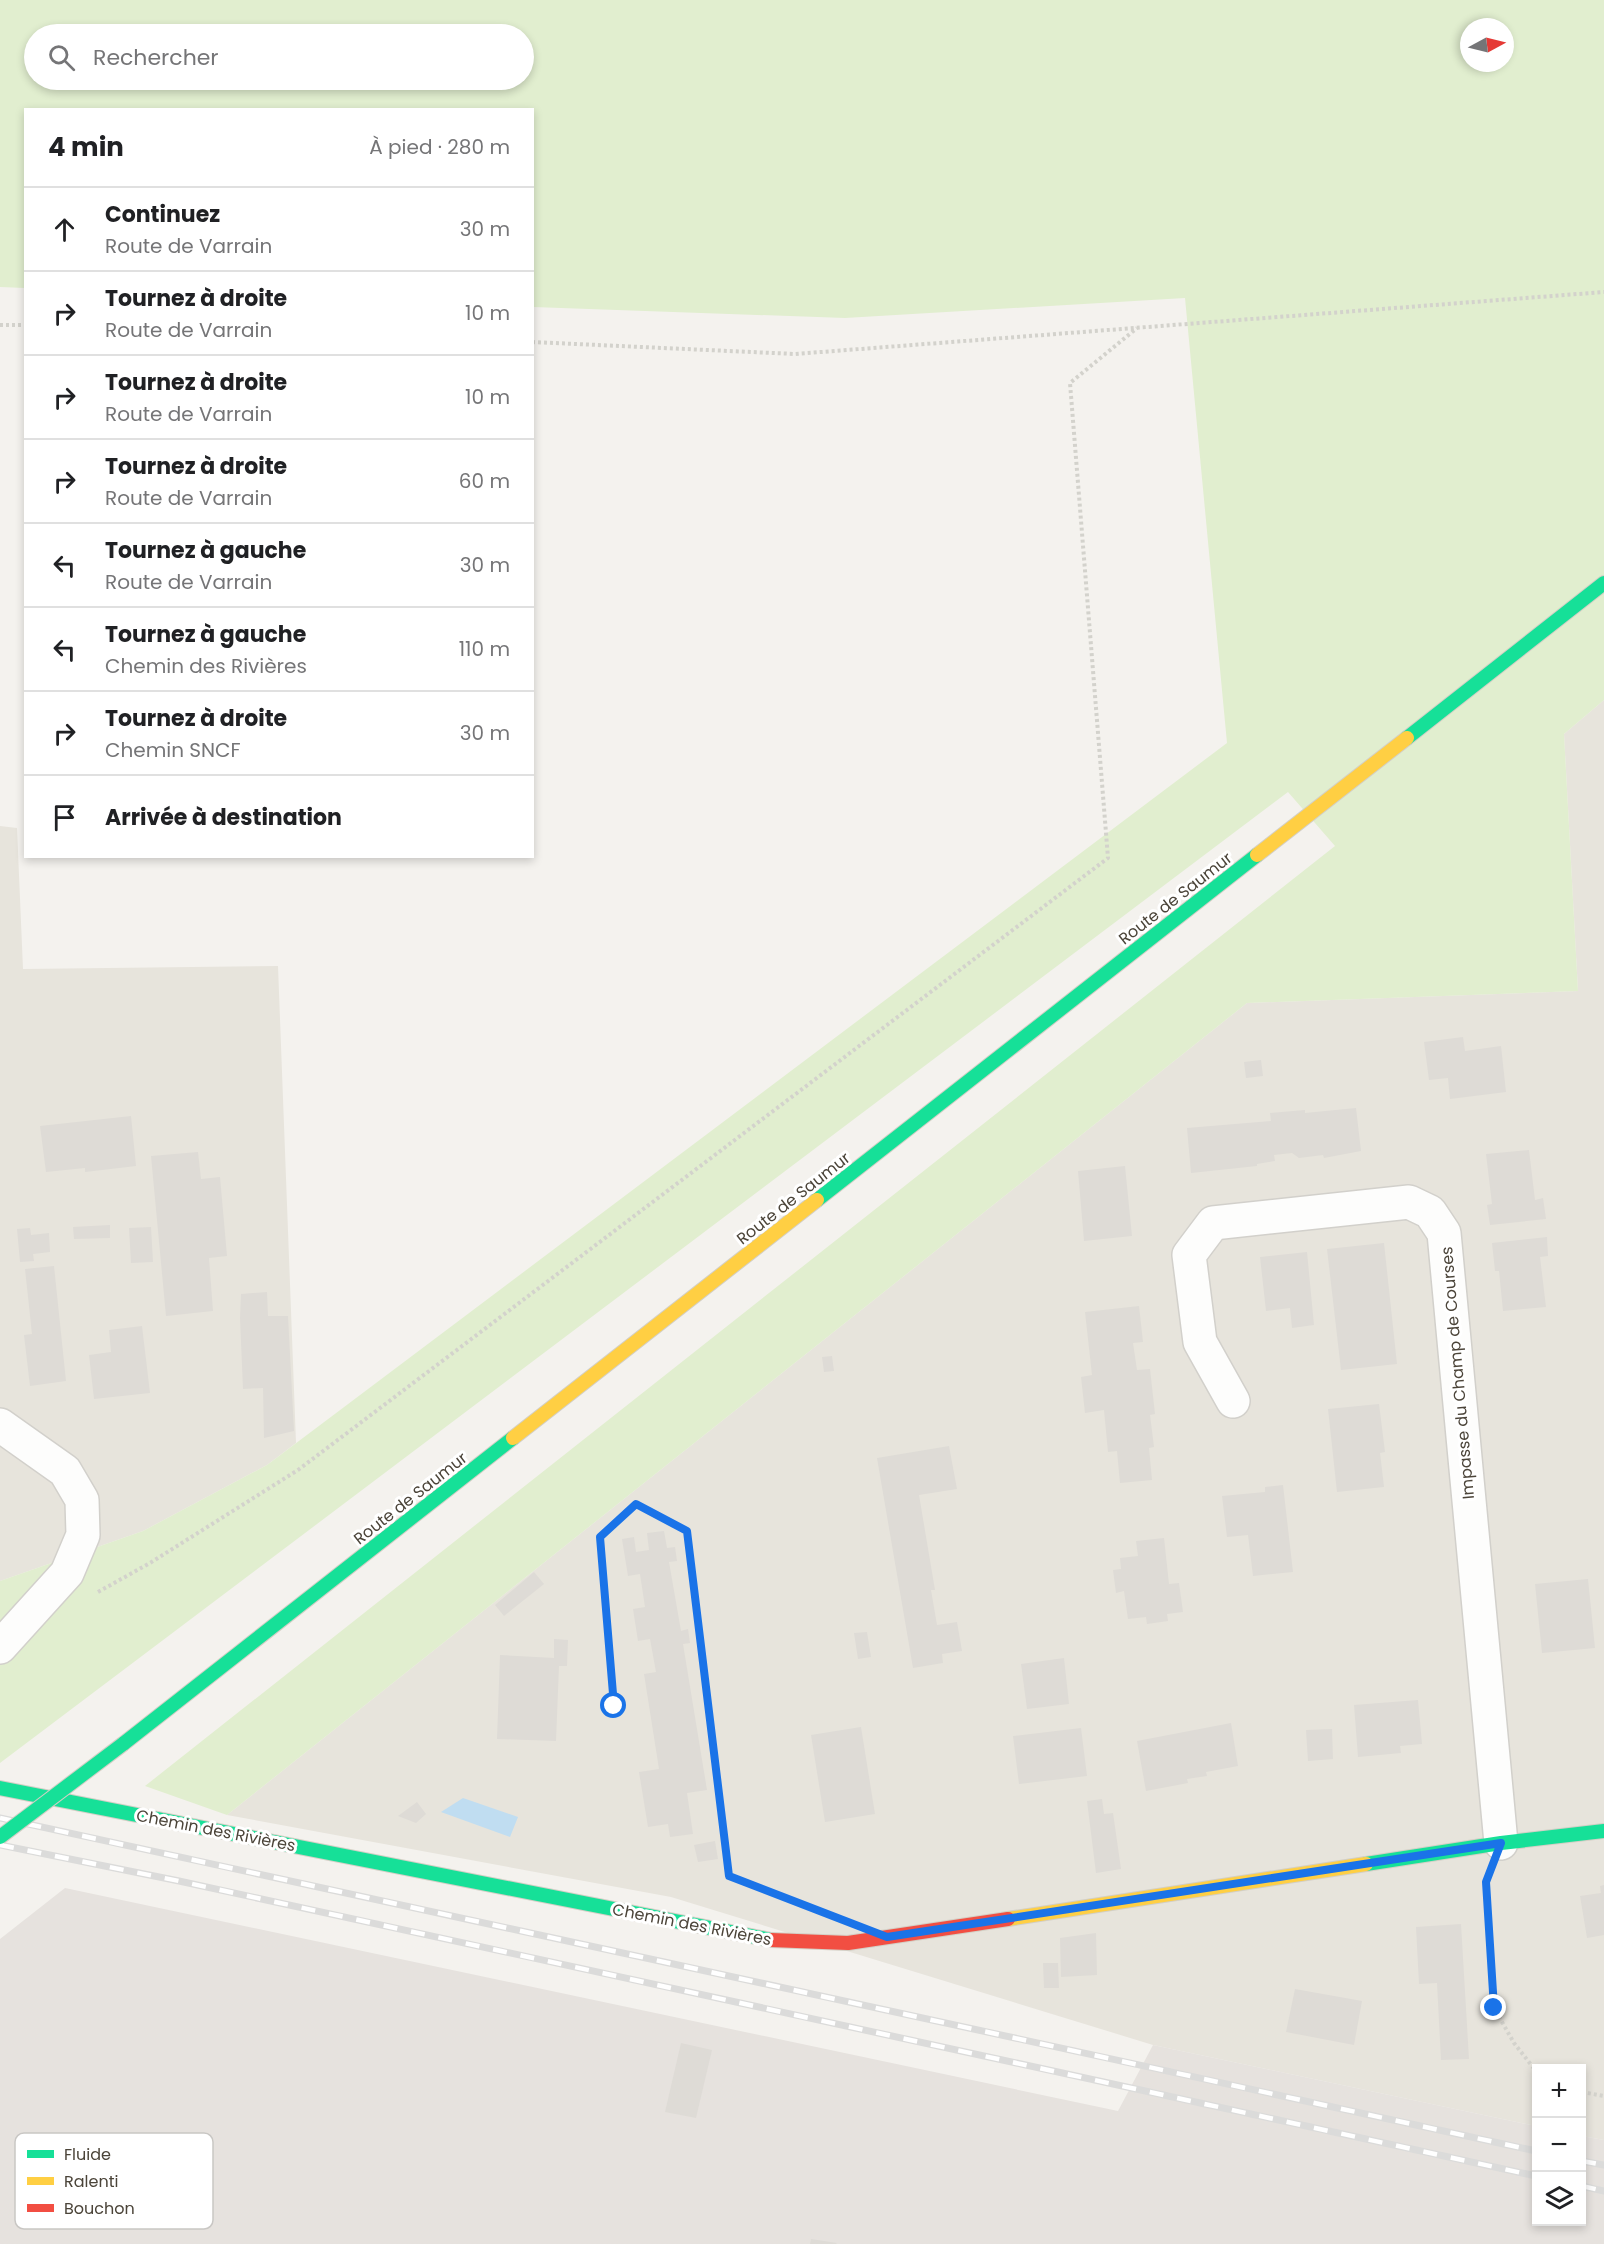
<!DOCTYPE html>
<html lang="fr">
<head>
<meta charset="utf-8">
<style>
  :root { --surface:#fff; --page:#f2f2f2; --text:#202124; --muted:#757577; --line:#e0e0e0 }
  body { margin:0; font-family:Poppins,sans-serif; background:var(--page); color:var(--text) }
  .controls { position:absolute; right:18px; bottom:18px; display:grid; overflow:hidden; border-radius:0px; box-shadow:0 3px 9px #0003 }
  .controls button { width:54px; height:54px; display:grid; place-items:center; padding:0; border:0; border-bottom:2px solid var(--line); background:var(--surface); color:var(--text); font:30px sans-serif }
  .compass { position:absolute; left:1460px; top:18px; width:54px; height:54px; border-radius:50%; background:var(--surface); box-shadow:0 3px 9px #0003; rotate:83deg }
  .stop { position:absolute; width:18px; height:18px; margin:-14px; border:4px solid #1a73e8; border-radius:50%; background:#fff }
  .stop.end { background:#1a73e8; border-color:#fff; box-shadow:0 2px 6px #0008 }
  .list { margin:0; padding:0; list-style:none }
  h2 { display:flex; justify-content:space-between; align-items:center; height:78px; margin:0; padding:0 24px; font-size:26px }
  h2 small { font-size:20px; font-weight:400; color:var(--muted) }
  .list li { display:grid; grid-template-columns:39px 1fr auto; gap:18px; align-items:center; box-sizing:border-box; height:84px; padding:0 24px; border-top:2px solid var(--line) }
  .list b { display:block; font-size:22px; white-space:nowrap }
  .list p { margin:0; font-size:20px; white-space:nowrap; color:var(--muted) }
  .list em { font-size:20px; font-style:normal; color:var(--muted) }
  .icon { flex:none; width:33px; height:33px; fill:none; stroke:currentColor; stroke-width:2; stroke-linecap:round; stroke-linejoin:round }
  .map { position:relative; flex:none; width:1604px; height:2244px; overflow:hidden }
  .search { position:absolute; background:var(--surface); box-shadow:0 3px 9px #0003; left:24px; top:24px; width:510px; height:66px; display:flex; align-items:center; gap:15px; box-sizing:border-box; padding:0 21px; border-radius:33px; color:var(--muted); font-size:22px }
  .panel { position:absolute; background:var(--surface); box-shadow:0 3px 9px #0003; left:24px; top:108px; width:510px; height:750px; border-radius:0px }
  .map>svg:first-child { display:block }
  .residential { fill:#e7e4dc }
  .industrial { fill:#e6e2de }
  .green { fill:#e1eecf; fill-rule:evenodd }
  .water { fill:#c0ddf1 }
  .building { fill:#dedbd6 }
  .lines { fill:none; stroke-linecap:round; stroke-linejoin:round }
  .street-casing { stroke:#d2d0cb; stroke-width:36 }
  .fast-casing { stroke:#d3cfc5; stroke-width:16 }
  .slow-casing { stroke:#d3cfc5; stroke-width:16 }
  .jam-casing { stroke:#d3cfc5; stroke-width:16 }
  .path { stroke:#d3d2cc; stroke-width:4; stroke-dasharray:3 3; stroke-linecap:butt }
  .street { stroke:#fdfdfc; stroke-width:33 }
  .fast { stroke:#16e098; stroke-width:14 }
  .slow { stroke:#ffcf43; stroke-width:14 }
  .jam { stroke:#f24e42; stroke-width:14 }
  .rail-casing { stroke:#dbdbda; stroke-width:7 }
  .rail { stroke:#fff; stroke-width:4.5; stroke-dasharray:14; stroke-linecap:butt }
  .fast-bridge-casing { stroke:#d3cfc5; stroke-width:16; stroke-linecap:butt }
  .fast-bridge { stroke:#16e098; stroke-width:14 }
  .route { stroke:#1a73e8; stroke-width:8 }
  .labels { text-anchor:middle; stroke-width:6; stroke-linejoin:round; paint-order:stroke }
  .street-label { font-size:16px; fill:#4b4439; stroke:#fff }
  .key { fill:#fff; stroke:#c9c7c4; stroke-width:1.5 }
  .key-label { font-size:16px; fill:#4b4439 }
</style>
</head>
<body>
<div class="map">
<svg width="1604" height="2244" viewBox="0 0 1604 2244">
  <rect width="100%" height="100%" fill="#f4f2ee"/>
  <g class="residential">
    <polygon points="1604,700 1604,2140 1582,2136 1582,2068 1536,2068 1536,2126 1153,2045 671,1897 227,1815 1247,1003 1578,991 1564,734"/>
    <polygon points="0,826 17,828 23,969 278,966 296,1443 267,1465 143,1531 0,1581"/>
  </g>
  <polygon class="industrial" points="65,1888 1118,2111 1153,2045 1536,2126 1536,2222 1582,2222 1582,2136 1604,2140 1604,2244 0,2244 0,1939"/>
  <path class="green" d="M0,0H1604V700L1564,734L1578,991L1247,1003L227,1815L145,1786L1335,846L1288,792L0,1763V1581L143,1531L267,1465L1227,743L1185,298L845,318L533,307L532,110H26L25,288L0,287ZM1469,27H1505V63H1469ZM34,34H524V80H34Z"/>
  <polygon class="water" points="463,1798 518,1817 510,1837 441,1812"/>
  <g class="building">
    <polygon points="1463,1037 1465,1051 1501,1046 1506,1092 1450,1099 1448,1078 1429,1080 1424,1042"/>
    <polygon points="1261,1060 1263,1076 1246,1078 1244,1062"/>
    <polygon points="1356,1108 1361,1151 1324,1158 1323,1155 1299,1158 1292,1153 1274,1155 1275,1161 1257,1164 1257,1166 1191,1173 1187,1128 1271,1121 1270,1113 1305,1110 1305,1113"/>
    <polygon points="131,1116 136,1166 85,1172 85,1168 46,1172 40,1126"/>
    <polygon points="1529,1150 1535,1200 1543,1198 1546,1219 1490,1225 1487,1205 1492,1204 1486,1154"/>
    <polygon points="198,1152 201,1179 220,1177 227,1256 209,1258 213,1311 166,1316 151,1156"/>
    <polygon points="1125,1166 1132,1236 1084,1241 1078,1171"/>
    <polygon points="110,1225 110,1238 74,1239 73,1227"/>
    <polygon points="151,1227 153,1262 131,1263 129,1228"/>
    <polygon points="30,1228 31,1235 49,1233 50,1252 33,1254 34,1261 20,1262 17,1229"/>
    <polygon points="1547,1237 1548,1256 1540,1257 1546,1307 1503,1311 1499,1271 1495,1271 1492,1243"/>
    <polygon points="1384,1243 1397,1364 1341,1370 1327,1249"/>
    <polygon points="1307,1252 1314,1325 1292,1328 1290,1308 1266,1311 1260,1257"/>
    <polygon points="54,1266 66,1381 30,1386 24,1335 32,1334 25,1269"/>
    <polygon points="267,1292 268,1316 288,1316 294,1431 264,1438 263,1388 243,1389 240,1318 241,1294"/>
    <polygon points="1139,1306 1143,1342 1133,1343 1137,1370 1150,1369 1155,1414 1150,1415 1154,1447 1149,1448 1152,1480 1120,1483 1117,1451 1108,1452 1104,1410 1085,1413 1081,1377 1092,1375 1085,1312"/>
    <polygon points="142,1326 150,1393 94,1399 89,1355 111,1352 109,1330"/>
    <polygon points="832,1356 834,1371 824,1372 822,1357"/>
    <polygon points="1379,1404 1385,1452 1380,1453 1384,1487 1337,1492 1328,1409"/>
    <polygon points="949,1446 957,1489 919,1495 935,1590 931,1590 937,1625 957,1622 962,1651 942,1654 943,1663 913,1668 877,1458"/>
    <polygon points="1283,1485 1293,1572 1253,1576 1248,1535 1227,1537 1222,1496 1265,1492 1265,1487"/>
    <polygon points="664,1531 667,1548 675,1547 677,1561 669,1562 681,1631 688,1629 690,1643 683,1644 707,1790 687,1793 693,1834 670,1837 668,1824 648,1827 639,1772 659,1769 644,1674 656,1672 650,1639 638,1641 633,1609 645,1607 640,1574 628,1576 622,1539 634,1537 636,1552 649,1550 647,1533"/>
    <polygon points="1164,1538 1169,1584 1179,1583 1183,1612 1167,1614 1168,1621 1147,1624 1146,1617 1128,1619 1124,1591 1116,1593 1113,1570 1121,1569 1120,1558 1138,1556 1136,1541"/>
    <polygon points="534,1572 544,1584 504,1616 495,1605"/>
    <polygon points="1588,1579 1595,1648 1542,1653 1535,1584"/>
    <polygon points="867,1632 871,1657 858,1659 854,1633"/>
    <polygon points="554,1639 568,1640 567,1666 559,1666 556,1741 497,1739 500,1655 554,1658"/>
    <polygon points="1064,1658 1069,1704 1027,1709 1021,1664"/>
    <polygon points="1418,1700 1422,1744 1400,1746 1401,1753 1358,1757 1354,1705"/>
    <polygon points="1231,1723 1238,1766 1206,1772 1207,1776 1187,1779 1188,1783 1146,1791 1137,1741"/>
    <polygon points="861,1727 875,1814 825,1822 811,1735"/>
    <polygon points="1081,1728 1087,1776 1019,1784 1013,1736"/>
    <polygon points="1332,1729 1333,1759 1308,1761 1306,1730"/>
    <polygon points="1102,1799 1104,1814 1113,1813 1121,1869 1096,1873 1087,1801"/>
    <polygon points="417,1802 426,1814 416,1823 398,1816"/>
    <polygon points="715,1841 718,1859 698,1862 694,1845"/>
    <polygon points="1604,1885 1604,1935 1587,1938 1580,1896 1601,1893 1600,1886"/>
    <polygon points="1461,1924 1469,2059 1441,2060 1437,1983 1419,1984 1416,1927"/>
    <polygon points="1096,1933 1097,1975 1061,1977 1060,1938"/>
    <polygon points="1043,1963 1058,1963 1059,1988 1044,1988"/>
    <polygon points="1295,1989 1362,2001 1354,2045 1286,2032"/>
    <polygon points="681,2043 712,2050 696,2118 665,2112"/>
    <polygon points="811,2239 837,2243 836,2244 810,2244"/>
  </g>
  <g class="lines">
    <defs>
      <g id="street">
        <polyline points="1233,1401 1200,1342 1189,1255 1213,1223 1409,1202 1430,1212 1444,1233 1501,1843"/>
        <polyline points="0,1425 65,1471 82,1500 83,1535 67,1573 0,1647"/>
      </g>
      <g id="fast">
        <polyline points="1407,738 1604,583"/>
        <polyline points="817,1200 1257,855"/>
        <polyline points="123,1744 513,1438"/>
        <polyline points="0,1788 771,1940"/>
        <polyline points="1366,1864 1501,1843 1604,1831"/>
      </g>
      <g id="slow">
        <polyline points="1257,855 1407,738"/>
        <polyline points="513,1438 817,1200"/>
        <polyline points="1008,1919 1366,1864"/>
      </g>
      <polyline id="jam" points="771,1940 848,1943 1008,1919"/>
    </defs>
    <use href="#street" class="street-casing"/>
    <use href="#fast" class="fast-casing"/>
    <use href="#slow" class="slow-casing"/>
    <use href="#jam" class="jam-casing"/>
    <g class="path">
      <polyline points="0,325 26,325"/>
      <polyline points="532,342 795,354 1604,292"/>
      <polyline points="98,1592 150,1563 298,1470 1108,858 1070,383 1137,328"/>
      <polyline points="614,1706 600,1537 636,1504 687,1531 729,1876 799,1903"/>
      <polyline points="1487,1880 1494,2008 1514,2043 1536,2071"/>
      <polyline points="1582,2092 1604,2096"/>
    </g>
    <use href="#street" class="street"/>
    <use href="#fast" class="fast"/>
    <use href="#slow" class="slow"/>
    <use href="#jam" class="jam"/>
    <defs>
      <g id="rail">
        <polyline points="0,1818 1536,2151"/>
        <polyline points="0,1845 179,1881 1536,2176"/>
        <polyline points="1582,2161 1604,2165"/>
        <polyline points="1582,2186 1604,2191"/>
      </g>
    </defs>
    <use href="#rail" class="rail-casing"/>
    <use href="#rail" class="rail"/>
    <defs>
      <polyline id="fast-bridge" points="0,1837 123,1744"/>
    </defs>
    <use href="#fast-bridge" class="fast-bridge-casing"/>
    <use href="#fast-bridge" class="fast-bridge"/>
  </g>
  <g class="lines">
    <polyline class="route" points="614,1706 600,1537 636,1504 687,1531 729,1876 887,1937 1501,1843 1486,1882 1494,2008"/>
  </g>
  <g class="labels">
    <g class="street-label">
      <text transform="translate(1175 898) rotate(-38)" y="6">Route de Saumur</text>
      <text transform="translate(793 1198) rotate(-38)" y="6">Route de Saumur</text>
      <text transform="translate(1457 1373) rotate(-95)" y="6">Impasse du Champ de Courses</text>
      <text transform="translate(410 1498) rotate(-38)" y="6">Route de Saumur</text>
      <text transform="translate(216 1830) rotate(11)" y="6">Chemin des Rivières</text>
      <text transform="translate(692 1924) rotate(11)" y="6">Chemin des Rivières</text>
    </g>
  </g>
  <rect x="15" y="2133" width="198" height="96" rx="9" class="key"/>
  <rect x="27" y="2150" width="27" height="8" fill="#16e098"/>
  <rect x="27" y="2177" width="27" height="8" fill="#ffcf43"/>
  <rect x="27" y="2204" width="27" height="8" fill="#f24e42"/>
  <g class="key-label">
    <text x="64" y="2160">Fluide</text>
    <text x="64" y="2187">Ralenti</text>
    <text x="64" y="2214">Bouchon</text>
  </g>
</svg>
<div class="controls">
<button>+</button>
<button>−</button>
<button><svg class="icon" aria-label="layers" viewBox="0 0 24 24"><path d="M12 4l9 5-9 5-9-5zM3 14l9 5 9-5"/></svg></button>
</div>
<svg class="compass" viewBox="-18 -18 36 36"><path d="M0-13l5 13h-10z" fill="#e53935"/><path d="M0 13l5-13h-10z" fill="#757577"/></svg>
<div class="stop" style="left:614px;top:1706px"></div>
<div class="stop end" style="left:1494px;top:2008px"></div>
<div class="search"><svg class="icon" aria-label="search" viewBox="0 0 24 24"><circle cx="10" cy="10" r="6"/><path d="M15 15l6 6"/></svg>Rechercher</div>
<section class="panel">
<h2>4 min<small>À pied · 280 m</small></h2>
<ul class="list">
<li><svg class="icon" aria-label="ahead" viewBox="0 0 24 24"><path d="M12 20V5M6 11l6-6 6 6"/></svg><div><b>Continuez</b><p>Route de Varrain</p></div><em>30 m</em></li>
<li><svg class="icon" aria-label="right" viewBox="0 0 24 24"><path d="M7 20v-9h11M14 6l5 5-5 5"/></svg><div><b>Tournez à droite</b><p>Route de Varrain</p></div><em>10 m</em></li>
<li><svg class="icon" aria-label="right" viewBox="0 0 24 24"><path d="M7 20v-9h11M14 6l5 5-5 5"/></svg><div><b>Tournez à droite</b><p>Route de Varrain</p></div><em>10 m</em></li>
<li><svg class="icon" aria-label="right" viewBox="0 0 24 24"><path d="M7 20v-9h11M14 6l5 5-5 5"/></svg><div><b>Tournez à droite</b><p>Route de Varrain</p></div><em>60 m</em></li>
<li><svg class="icon" aria-label="left" viewBox="0 0 24 24"><path d="M17 20v-9H6M10 6l-5 5 5 5"/></svg><div><b>Tournez à gauche</b><p>Route de Varrain</p></div><em>30 m</em></li>
<li><svg class="icon" aria-label="left" viewBox="0 0 24 24"><path d="M17 20v-9H6M10 6l-5 5 5 5"/></svg><div><b>Tournez à gauche</b><p>Chemin des Rivières</p></div><em>110 m</em></li>
<li><svg class="icon" aria-label="right" viewBox="0 0 24 24"><path d="M7 20v-9h11M14 6l5 5-5 5"/></svg><div><b>Tournez à droite</b><p>Chemin SNCF</p></div><em>30 m</em></li>
<li><svg class="icon" aria-label="arrive" viewBox="0 0 24 24"><path d="M6 21V4h12l-3 4 3 4H6"/></svg><div><b>Arrivée à destination</b></div></li>
</ul>
</section>
</div>
</body>
</html>
